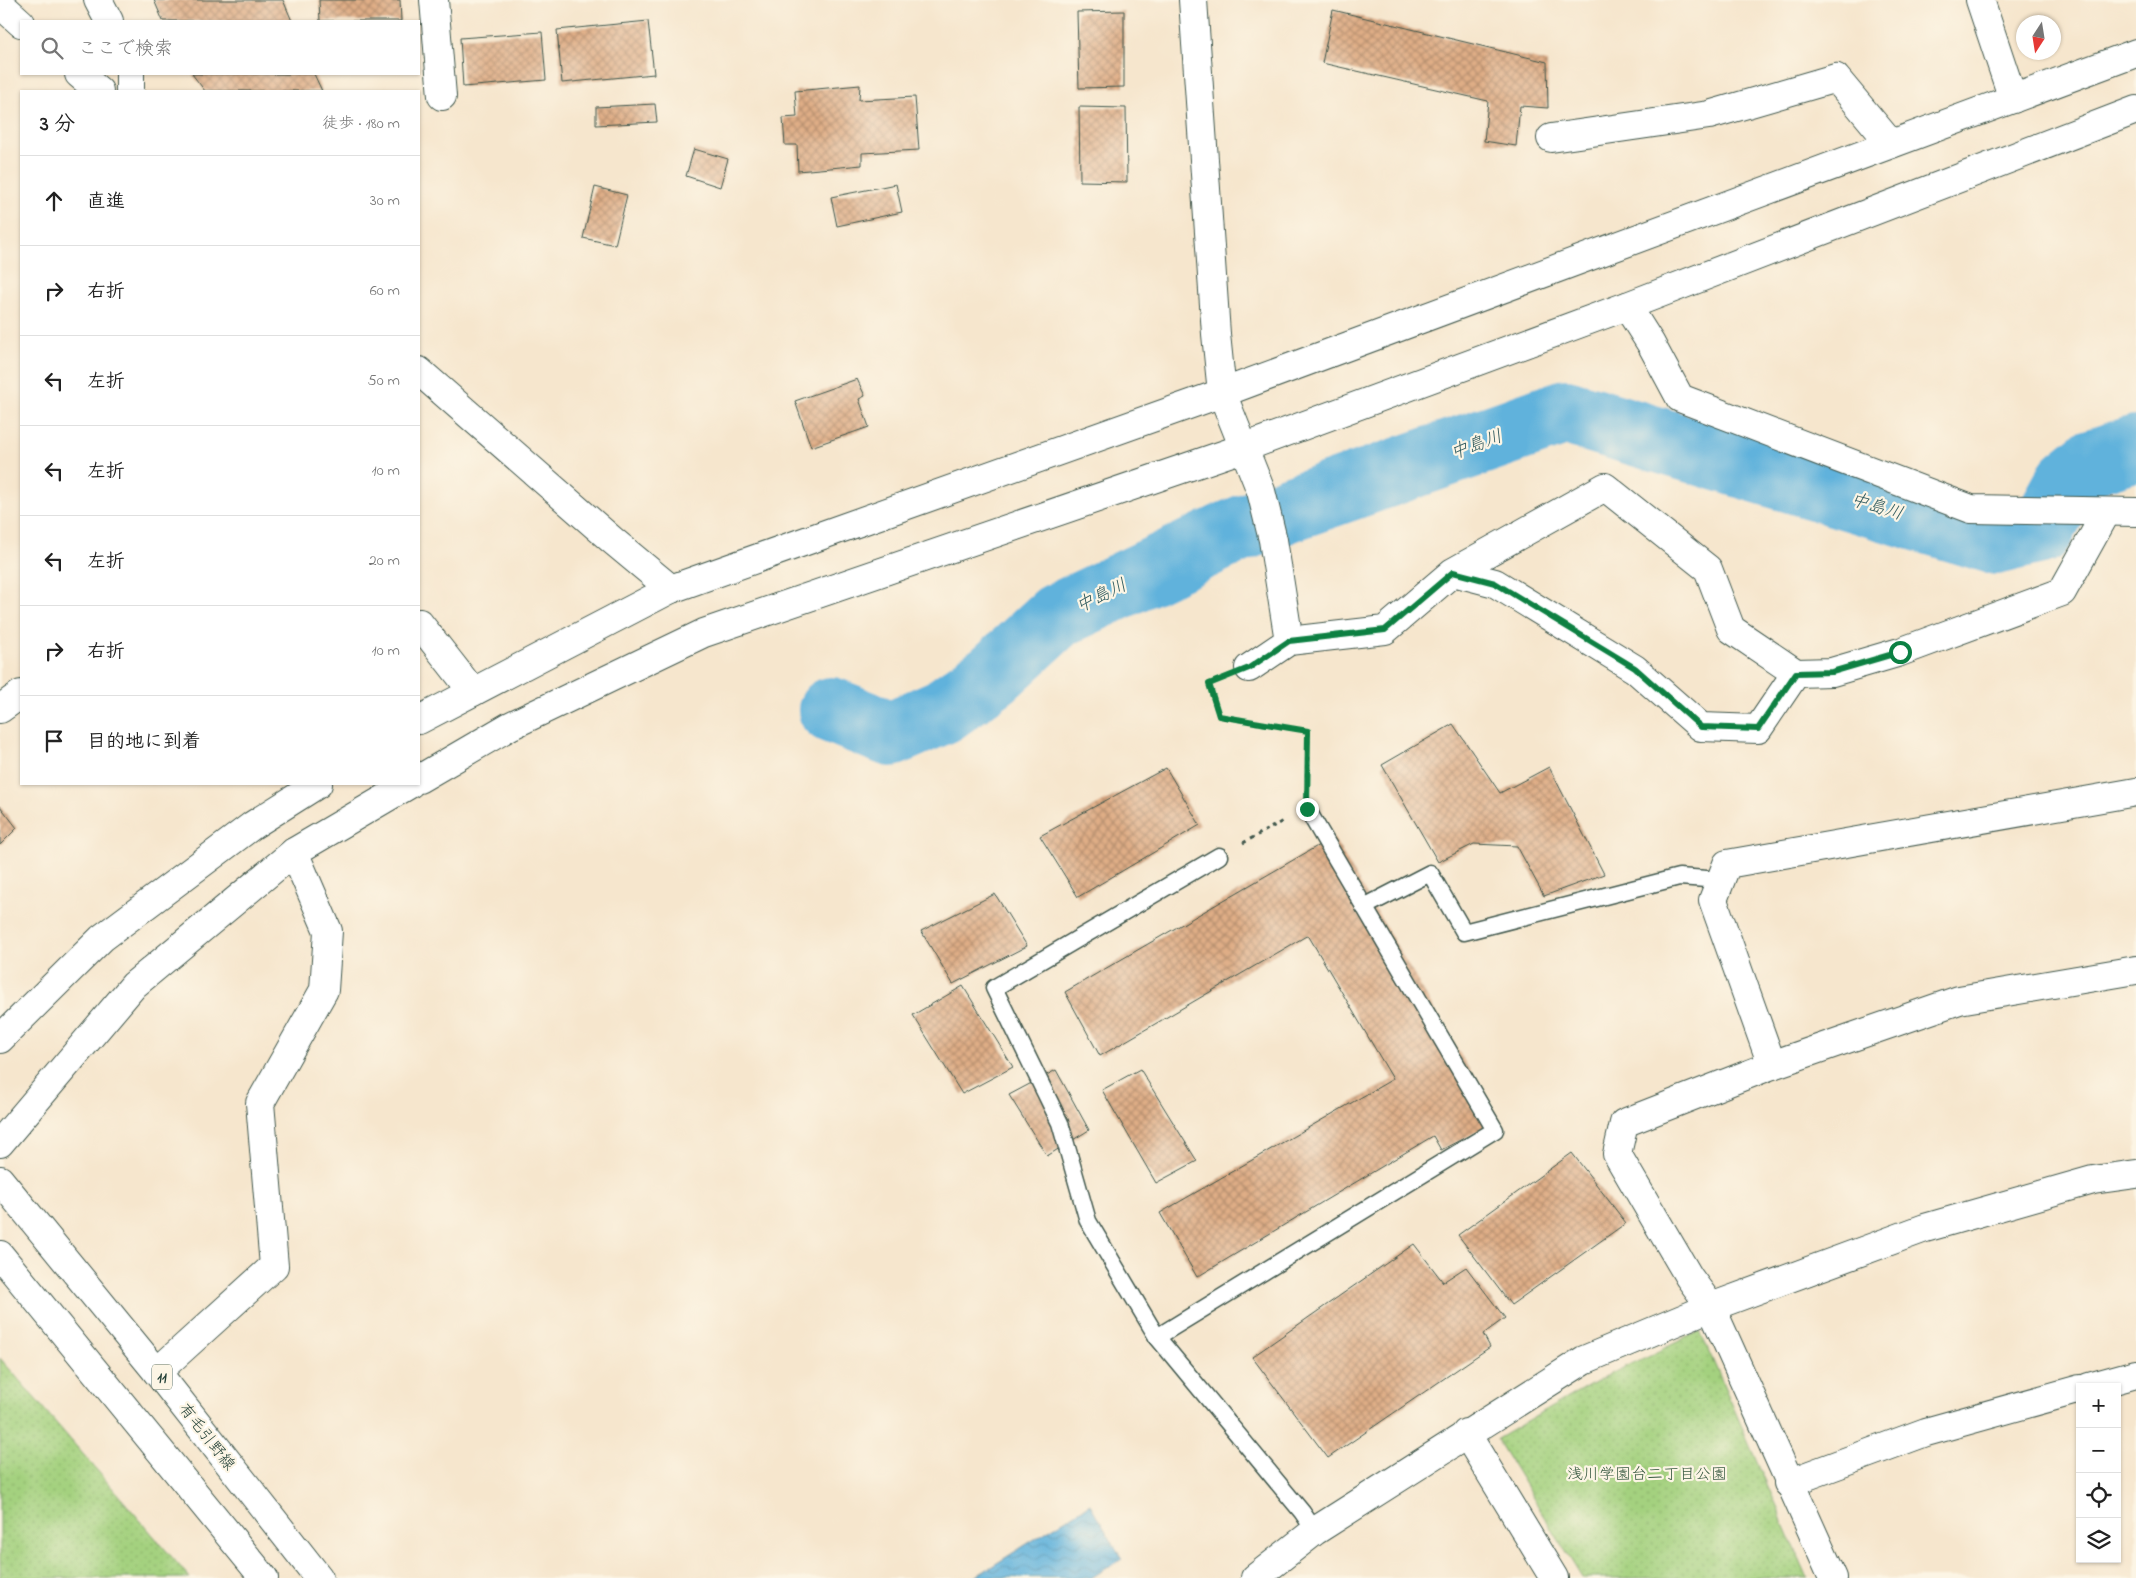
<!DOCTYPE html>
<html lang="ja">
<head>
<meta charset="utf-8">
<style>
  :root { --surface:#fff; --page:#f2f2f2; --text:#222; --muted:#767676; --line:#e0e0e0 }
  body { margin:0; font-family:"Indie Flower","Klee One",sans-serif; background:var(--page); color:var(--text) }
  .controls { position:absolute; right:15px; bottom:15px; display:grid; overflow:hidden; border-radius:0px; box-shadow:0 1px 4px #0004 }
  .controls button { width:45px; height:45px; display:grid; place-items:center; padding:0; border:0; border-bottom:1px solid var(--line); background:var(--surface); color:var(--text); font:25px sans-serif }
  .compass { position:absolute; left:2016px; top:15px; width:45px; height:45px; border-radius:50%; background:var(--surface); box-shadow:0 1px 4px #0004; rotate:192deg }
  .stop { position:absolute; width:15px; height:15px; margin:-11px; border:4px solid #0b8043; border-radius:50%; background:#fff }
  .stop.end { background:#0b8043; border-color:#fff; box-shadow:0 1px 5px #0008 }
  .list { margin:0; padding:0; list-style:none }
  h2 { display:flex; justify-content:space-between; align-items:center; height:65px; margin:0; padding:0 20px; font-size:21px }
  h2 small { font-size:16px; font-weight:400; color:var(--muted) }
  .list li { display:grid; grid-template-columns:32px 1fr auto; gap:15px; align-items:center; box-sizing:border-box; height:90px; padding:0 20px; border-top:1px solid var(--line) }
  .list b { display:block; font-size:19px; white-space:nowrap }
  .list em { font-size:16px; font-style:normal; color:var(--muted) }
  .icon { flex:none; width:28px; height:28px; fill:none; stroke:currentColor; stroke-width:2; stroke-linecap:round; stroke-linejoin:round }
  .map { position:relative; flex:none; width:2136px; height:1578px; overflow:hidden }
  .search { position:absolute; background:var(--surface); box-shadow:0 1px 4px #0004; left:20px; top:20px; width:400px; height:55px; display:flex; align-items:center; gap:12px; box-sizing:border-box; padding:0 18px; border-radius:0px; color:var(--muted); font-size:19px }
  .panel { position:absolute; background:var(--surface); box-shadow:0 1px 4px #0004; left:20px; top:90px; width:400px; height:695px; border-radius:0px }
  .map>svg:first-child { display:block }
  .park { fill:url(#park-dots); stroke:#62875a }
  .water { fill:url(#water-waves); stroke:#407888 }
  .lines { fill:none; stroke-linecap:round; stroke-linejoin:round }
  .river { stroke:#60b2dc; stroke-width:66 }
  .building { fill:url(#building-cross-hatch) }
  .service-casing { stroke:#3f564b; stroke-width:19 }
  .minor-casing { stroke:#3f564b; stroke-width:30 }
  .tertiary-casing { stroke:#3f564b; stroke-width:30 }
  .primary-casing { stroke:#3f564b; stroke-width:30 }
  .path { stroke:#3f564b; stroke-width:3; stroke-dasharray:4 4; stroke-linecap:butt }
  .service { stroke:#fff; stroke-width:16 }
  .minor { stroke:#fff; stroke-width:28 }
  .tertiary { stroke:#fff; stroke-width:28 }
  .primary { stroke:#fff; stroke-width:28 }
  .route { stroke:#0b8043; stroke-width:6 }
  .labels { text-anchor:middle; stroke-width:4.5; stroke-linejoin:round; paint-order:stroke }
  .shield { fill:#fcf5e5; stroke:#617469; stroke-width:1 }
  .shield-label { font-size:15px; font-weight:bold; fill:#1f3d34 }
  .street-label { font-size:16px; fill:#1f3d34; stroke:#fcf5e5 }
  .park-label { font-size:16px; fill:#3a5b43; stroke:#fcf5e5 }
  .water-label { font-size:18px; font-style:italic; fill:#2f5a5e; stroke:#fcf5e5 }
</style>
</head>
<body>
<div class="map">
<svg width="2136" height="1578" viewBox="0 0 2136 1578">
  <defs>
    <pattern id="park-dots" width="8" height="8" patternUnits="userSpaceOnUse" patternTransform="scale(1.25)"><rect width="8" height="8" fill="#a4d17f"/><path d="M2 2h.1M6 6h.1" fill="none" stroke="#8db46e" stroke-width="1.8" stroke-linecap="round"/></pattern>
    <pattern id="water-waves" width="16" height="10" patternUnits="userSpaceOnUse" patternTransform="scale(1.25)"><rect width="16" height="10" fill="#60b2dc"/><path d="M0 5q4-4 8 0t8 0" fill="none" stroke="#4f92b3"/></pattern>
    <pattern id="building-cross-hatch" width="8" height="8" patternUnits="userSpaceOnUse" patternTransform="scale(1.25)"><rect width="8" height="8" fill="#dfad86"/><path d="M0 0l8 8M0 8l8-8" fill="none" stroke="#b48e6e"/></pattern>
  </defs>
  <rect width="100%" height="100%" fill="#fcf5e5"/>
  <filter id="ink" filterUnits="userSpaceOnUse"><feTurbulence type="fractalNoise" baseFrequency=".02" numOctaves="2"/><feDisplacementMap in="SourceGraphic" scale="10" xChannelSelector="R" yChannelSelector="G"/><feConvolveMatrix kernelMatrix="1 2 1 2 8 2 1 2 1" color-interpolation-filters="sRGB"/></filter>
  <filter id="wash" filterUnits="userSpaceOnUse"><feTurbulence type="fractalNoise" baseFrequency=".0096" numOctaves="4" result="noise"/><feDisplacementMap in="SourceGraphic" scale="20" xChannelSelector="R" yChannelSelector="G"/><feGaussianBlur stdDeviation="1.12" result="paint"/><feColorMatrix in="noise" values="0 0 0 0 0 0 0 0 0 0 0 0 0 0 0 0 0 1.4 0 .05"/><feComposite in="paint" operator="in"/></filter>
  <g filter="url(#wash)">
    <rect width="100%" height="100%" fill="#f6e6cd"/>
    <g class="park">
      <polygon points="1700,1331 1808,1578 1582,1578 1497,1439 1596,1381"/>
      <polygon points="0,1358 190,1578 0,1578"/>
    </g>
    <polygon class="water" points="1090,1504 1122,1559 1091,1578 975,1577"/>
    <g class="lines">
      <polyline class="river" points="831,710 891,734 943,711 993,675 1057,616 1231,533 1289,509 1566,412 1996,542 2041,531 2069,480 2091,462 2136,448"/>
    </g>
    <g id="blocks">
      <g class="building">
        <polygon points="154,0 283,0 292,21 163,21"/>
        <polygon points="319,0 400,0 401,21 320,21"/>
        <polygon points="1333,10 1547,62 1548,108 1520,106 1516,146 1484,141 1488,101 1322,63"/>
        <polygon points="1124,11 1124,87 1079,88 1077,12"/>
        <polygon points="648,21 654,74 562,83 557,30"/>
        <polygon points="542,32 546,80 463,87 460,38"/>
        <polygon points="192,74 314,74 322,91 205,91"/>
        <polygon points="860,85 859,100 915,97 919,150 862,153 862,165 798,171 797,145 785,145 783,118 797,117 795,91"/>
        <polygon points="655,104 657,122 596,125 596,107"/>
        <polygon points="1079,107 1126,108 1127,182 1080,181"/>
        <polygon points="694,149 728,159 720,187 686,176"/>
        <polygon points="896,184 902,212 837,226 831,197"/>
        <polygon points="595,187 627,195 615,245 583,238"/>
        <polygon points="857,379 865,396 859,399 869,427 811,447 795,401"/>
        <polygon points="1453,724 1500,793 1549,767 1604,874 1544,896 1517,846 1474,844 1438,862 1382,765"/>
        <polygon points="1166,768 1200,825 1078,897 1040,836"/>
        <polygon points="0,806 17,828 0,845"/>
        <polygon points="1333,837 1499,1120 1441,1150 1433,1136 1197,1277 1160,1213 1393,1079 1308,935 1100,1056 1065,992"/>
        <polygon points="995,894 1027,946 953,984 921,931"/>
        <polygon points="963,986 1013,1067 962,1094 913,1015"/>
        <polygon points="1140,1069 1197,1161 1156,1183 1102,1090"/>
        <polygon points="1056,1070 1089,1130 1047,1156 1009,1095"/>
        <polygon points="1572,1153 1626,1223 1511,1305 1458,1235"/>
        <polygon points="1414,1244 1443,1282 1466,1267 1505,1318 1483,1334 1490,1347 1328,1458 1252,1357"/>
      </g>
    </g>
  </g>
  <g filter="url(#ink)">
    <use href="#blocks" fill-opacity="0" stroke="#3f564b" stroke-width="1"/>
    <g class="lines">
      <defs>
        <g id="service">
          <polyline points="1219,856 994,988 1060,1123 1088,1221 1157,1337 1302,1512 1315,1531"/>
          <polyline points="1364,907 1430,873 1464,932 1679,877 1720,880"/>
          <polyline points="1157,1337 1495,1130 1307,809"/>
        </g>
        <g id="minor">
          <polyline points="98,0 109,21"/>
          <polyline points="434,0 442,96"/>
          <polyline points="1193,0 1216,334 1222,393 1261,491 1273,540 1289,641 1249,668"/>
          <polyline points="1980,0 2013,99"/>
          <polyline points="0,4 21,23"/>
          <polyline points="79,74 99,91"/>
          <polyline points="130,74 130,91"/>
          <polyline points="1551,138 1709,115 1836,78 1891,144"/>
          <polyline points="1627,306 1651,344 1680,398 1971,509 2136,512"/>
          <polyline points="419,371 612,540 671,589"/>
          <polyline points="419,623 473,692"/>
          <polyline points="1289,641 1385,630 1453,572 1605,487 1708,569 1731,629 1796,673 1758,729 1701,727 1635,669 1495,583 1453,572"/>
          <polyline points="1796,673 1832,672 1900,652 2062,592 2106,513"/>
          <polyline points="0,709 21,694"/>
          <polyline points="1772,1065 1713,900 1727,864 2136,792"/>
          <polyline points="157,1372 274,1266 260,1103 324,990 328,931 294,852"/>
          <polyline points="2089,1387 2136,1374"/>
          <polyline points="1466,1433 1554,1578"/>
          <polyline points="1788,1483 1926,1432 2080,1389"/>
          <polyline points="1255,1578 1315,1531 1584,1360 1711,1307 1925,1228 2093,1180 2136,1174"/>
          <polyline points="1833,1578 1711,1307 1689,1277 1617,1154 1624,1123 1772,1065 1959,1000 2136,970"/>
        </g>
        <g id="tertiary">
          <polyline points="419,720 671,589 1222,393 2136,53"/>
          <polyline points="419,779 510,726 704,633 1243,448 1627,306 2136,110"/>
          <polyline points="0,1039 102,938 253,825 318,784"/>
          <polyline points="0,1143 134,985 294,852 410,784"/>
        </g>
        <g id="primary">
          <polyline points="0,1180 157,1372 319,1578"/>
          <polyline points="0,1255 264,1578"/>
        </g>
      </defs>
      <use href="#service" class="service-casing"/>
      <use href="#minor" class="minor-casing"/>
      <use href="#tertiary" class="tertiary-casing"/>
      <use href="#primary" class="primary-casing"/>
      <g class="path">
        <polyline points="1218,680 1209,684 1219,717 1308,731 1307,781"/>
        <polyline points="1243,843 1283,821"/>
      </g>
      <use href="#service" class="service"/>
      <use href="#minor" class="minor"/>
      <use href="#tertiary" class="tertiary"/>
      <use href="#primary" class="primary"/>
    </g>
  </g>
  <g class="lines" filter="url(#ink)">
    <polyline class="route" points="1307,809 1308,731 1219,716 1209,684 1249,668 1289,641 1385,630 1453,572 1495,583 1635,668 1701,727 1758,729 1796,673 1832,672 1900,652"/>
  </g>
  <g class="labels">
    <rect class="shield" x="152" y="1364.5" width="20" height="25" rx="4"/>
    <g class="shield-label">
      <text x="162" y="1382">11</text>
    </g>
    <g class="street-label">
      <text transform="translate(208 1436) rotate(52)" y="6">有毛引野線</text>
    </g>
    <g class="park-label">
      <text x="1647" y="1479">浅川学園台二丁目公園</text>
    </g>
    <g class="water-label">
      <text transform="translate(1476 444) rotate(-20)" y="6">中島川</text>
      <text transform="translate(1877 506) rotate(17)" y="6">中島川</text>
      <text transform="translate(1101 595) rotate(-26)" y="6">中島川</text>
    </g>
  </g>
</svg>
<div class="controls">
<button>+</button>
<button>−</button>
<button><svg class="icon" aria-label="locate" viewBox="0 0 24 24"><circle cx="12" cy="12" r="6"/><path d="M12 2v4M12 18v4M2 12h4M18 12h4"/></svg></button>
<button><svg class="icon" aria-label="layers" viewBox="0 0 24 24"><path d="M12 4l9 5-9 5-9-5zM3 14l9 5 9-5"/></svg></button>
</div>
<svg class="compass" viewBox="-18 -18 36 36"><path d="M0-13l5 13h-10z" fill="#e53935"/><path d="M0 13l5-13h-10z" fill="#767676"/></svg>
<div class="stop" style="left:1900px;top:652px"></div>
<div class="stop end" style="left:1307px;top:809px"></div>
<div class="search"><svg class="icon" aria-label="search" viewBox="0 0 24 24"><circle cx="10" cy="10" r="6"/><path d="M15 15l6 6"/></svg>ここで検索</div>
<section class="panel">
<h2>3 分<small>徒歩 · 180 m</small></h2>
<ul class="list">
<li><svg class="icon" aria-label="ahead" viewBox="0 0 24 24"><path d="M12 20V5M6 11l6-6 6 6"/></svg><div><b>直進</b></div><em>30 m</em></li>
<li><svg class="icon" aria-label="right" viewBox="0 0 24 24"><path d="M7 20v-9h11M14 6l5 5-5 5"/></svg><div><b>右折</b></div><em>60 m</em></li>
<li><svg class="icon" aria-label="left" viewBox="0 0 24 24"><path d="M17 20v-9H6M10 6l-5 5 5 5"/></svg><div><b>左折</b></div><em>50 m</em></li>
<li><svg class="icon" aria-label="left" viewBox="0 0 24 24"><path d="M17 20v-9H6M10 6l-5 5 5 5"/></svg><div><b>左折</b></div><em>10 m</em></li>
<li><svg class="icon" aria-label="left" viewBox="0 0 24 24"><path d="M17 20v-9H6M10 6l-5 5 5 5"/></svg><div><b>左折</b></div><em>20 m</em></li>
<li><svg class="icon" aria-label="right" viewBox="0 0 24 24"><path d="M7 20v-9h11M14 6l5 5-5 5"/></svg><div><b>右折</b></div><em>10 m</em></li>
<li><svg class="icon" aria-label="arrive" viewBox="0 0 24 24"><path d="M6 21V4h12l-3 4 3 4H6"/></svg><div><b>目的地に到着</b></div></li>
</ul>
</section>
</div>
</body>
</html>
